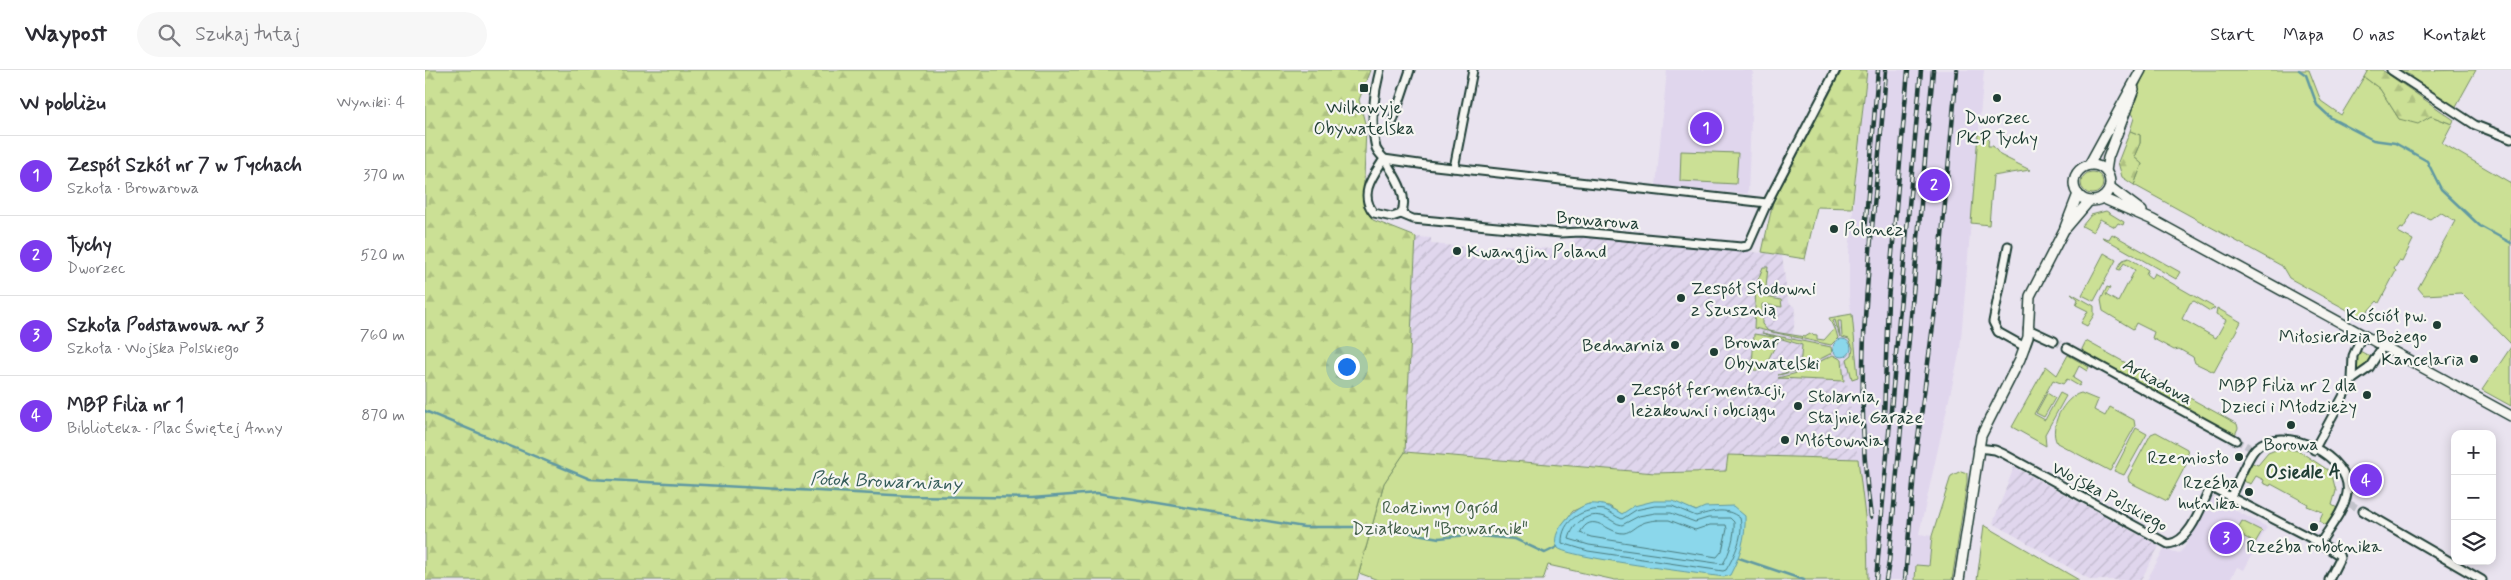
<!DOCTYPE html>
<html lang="pl">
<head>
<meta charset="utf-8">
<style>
  :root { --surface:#fff; --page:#f7f7f7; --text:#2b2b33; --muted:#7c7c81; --line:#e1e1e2; --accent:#7c3aed }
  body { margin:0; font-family:Mynerve,sans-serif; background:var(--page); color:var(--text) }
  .controls { position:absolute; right:15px; bottom:15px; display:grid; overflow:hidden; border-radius:10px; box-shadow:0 2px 12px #0003 }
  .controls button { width:45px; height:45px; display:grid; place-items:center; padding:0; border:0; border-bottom:1px solid var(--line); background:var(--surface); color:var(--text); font:25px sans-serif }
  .you { position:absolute; left:921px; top:296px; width:18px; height:18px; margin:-12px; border:4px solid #fff; border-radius:50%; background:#1a73e8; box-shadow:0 0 0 8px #1a73e833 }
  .badge { display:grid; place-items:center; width:32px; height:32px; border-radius:50%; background:var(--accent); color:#fff; font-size:16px; font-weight:700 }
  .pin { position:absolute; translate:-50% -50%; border:2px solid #fff; box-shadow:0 1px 5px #0006 }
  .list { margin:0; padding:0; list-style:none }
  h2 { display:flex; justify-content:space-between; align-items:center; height:65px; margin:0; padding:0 20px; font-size:21px }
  h2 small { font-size:16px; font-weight:400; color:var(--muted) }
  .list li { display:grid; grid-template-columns:32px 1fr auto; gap:15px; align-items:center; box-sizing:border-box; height:80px; padding:0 20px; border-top:1px solid var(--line) }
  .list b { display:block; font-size:19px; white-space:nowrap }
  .list p { margin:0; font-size:16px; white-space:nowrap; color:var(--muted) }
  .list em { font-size:16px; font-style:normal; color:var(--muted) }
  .icon { flex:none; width:28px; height:28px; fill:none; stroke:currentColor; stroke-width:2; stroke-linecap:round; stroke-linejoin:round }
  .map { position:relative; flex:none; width:2086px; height:510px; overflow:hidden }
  header { display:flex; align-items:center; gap:30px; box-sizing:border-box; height:70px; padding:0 25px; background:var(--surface); border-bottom:1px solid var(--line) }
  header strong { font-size:24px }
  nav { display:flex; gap:28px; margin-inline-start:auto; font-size:18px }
  .search { width:350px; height:45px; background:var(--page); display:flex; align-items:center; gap:12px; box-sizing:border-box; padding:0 18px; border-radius:28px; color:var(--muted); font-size:19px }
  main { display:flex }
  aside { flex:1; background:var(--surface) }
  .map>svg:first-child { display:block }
  .built { fill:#e0d6ed }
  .industrial { fill:url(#industrial-furrows) }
  .green { fill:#cbe095; stroke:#758e64; fill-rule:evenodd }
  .forest { fill:url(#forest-firs); stroke:#758e64 }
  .water { fill:#8bd7eb; stroke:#6099a2 }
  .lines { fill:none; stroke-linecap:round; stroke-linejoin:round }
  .shore { stroke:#4a7b7d; stroke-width:1 }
  .stream { stroke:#6099a2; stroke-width:2.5 }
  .minor-tunnel { stroke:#c1c2ca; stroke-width:7; stroke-dasharray:7 3.5; stroke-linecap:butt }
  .minor-casing { stroke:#1f3d34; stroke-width:11 }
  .tertiary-casing { stroke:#1f3d34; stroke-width:12 }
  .minor { stroke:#f6f6f2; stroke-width:7 }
  .tertiary { stroke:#f6f6f2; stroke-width:9 }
  .rail-casing { stroke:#1f3d34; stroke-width:4.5 }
  .rail { stroke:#f6f6f2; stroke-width:2.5; stroke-dasharray:8; stroke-linecap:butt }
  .poi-dot { fill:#1f3d34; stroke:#f6f6f2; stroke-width:2 }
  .labels { text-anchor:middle; stroke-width:4.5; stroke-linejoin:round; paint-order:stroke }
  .poi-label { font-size:18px; fill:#1f3d34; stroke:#f6f6f2; text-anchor:start }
  .street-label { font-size:18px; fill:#1f3d34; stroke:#f6f6f2 }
  .park-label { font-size:18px; fill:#415e47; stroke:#f6f6f2 }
  .neighbourhood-label { font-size:19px; font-weight:bold; fill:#1f3d34; stroke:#f6f6f2 }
  .water-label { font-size:19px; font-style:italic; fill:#355c59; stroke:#f6f6f2 }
</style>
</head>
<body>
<header>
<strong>Waypost</strong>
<div class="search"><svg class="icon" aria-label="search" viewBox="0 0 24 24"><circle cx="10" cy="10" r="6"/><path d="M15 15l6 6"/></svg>Szukaj tutaj</div>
<nav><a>Start</a><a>Mapa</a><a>O nas</a><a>Kontakt</a></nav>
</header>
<main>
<aside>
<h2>W pobliżu<small>Wyniki: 4</small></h2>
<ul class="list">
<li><span class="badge">1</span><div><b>Zespół Szkół nr 7 w Tychach</b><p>Szkoła · Browarowa</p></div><em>370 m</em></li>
<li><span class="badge">2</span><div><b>Tychy</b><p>Dworzec</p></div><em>520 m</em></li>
<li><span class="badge">3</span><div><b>Szkoła Podstawowa nr 3</b><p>Szkoła · Wojska Polskiego</p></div><em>760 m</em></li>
<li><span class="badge">4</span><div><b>MBP Filia nr 1</b><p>Biblioteka · Plac Świętej Anny</p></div><em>870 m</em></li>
</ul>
</aside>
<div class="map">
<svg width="2086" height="510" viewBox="0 0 2086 510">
  <defs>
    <pattern id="industrial-furrows" width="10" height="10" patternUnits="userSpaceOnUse" patternTransform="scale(1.25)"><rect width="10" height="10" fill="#e0d6ed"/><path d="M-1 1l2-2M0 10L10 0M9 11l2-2" fill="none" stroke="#c0b9cc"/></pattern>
    <pattern id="forest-firs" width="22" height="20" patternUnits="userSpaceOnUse" patternTransform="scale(1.25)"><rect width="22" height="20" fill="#cbe095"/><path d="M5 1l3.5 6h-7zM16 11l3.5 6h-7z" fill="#aec181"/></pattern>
  </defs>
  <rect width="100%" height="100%" fill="#e9e3ef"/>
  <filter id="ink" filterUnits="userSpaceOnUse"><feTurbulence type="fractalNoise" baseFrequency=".02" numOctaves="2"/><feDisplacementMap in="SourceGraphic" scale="10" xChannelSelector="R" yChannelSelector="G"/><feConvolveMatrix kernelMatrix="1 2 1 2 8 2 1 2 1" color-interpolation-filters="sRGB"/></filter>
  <g filter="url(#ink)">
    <g class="built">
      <polygon points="1242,0 1328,0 1323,124 1231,116"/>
      <polygon points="1442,0 1559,0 1535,280 1494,464 1507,466 1504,496 1491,495 1490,510 1443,510 1442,463 1422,310 1432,284 1424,225 1424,182"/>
      <polygon points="1787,428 1842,457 1819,500 1812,497 1805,510 1722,510 1739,479 1754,483 1759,478"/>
    </g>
    <g class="industrial">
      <polygon points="1161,165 1357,185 1363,232 1371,238 1368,264 1380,267 1385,264 1392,265 1392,269 1399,270 1409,259 1404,248 1427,244 1433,307 1422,311 1433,389 1303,385 1301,401 1230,403 980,382 991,167 1006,168 1006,174 1075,180 1080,175 1149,181 1149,170 1155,166"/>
      <polygon points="1589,397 1734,476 1716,510 1666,510 1568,453"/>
    </g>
    <g class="green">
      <polygon points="1721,0 1884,0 1896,31 1916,45 1939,7 1955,19 1974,49 2006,46 2027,54 2017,73 2086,113 2086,274 2036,223 1999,225 1993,218 2030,151 2015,142 2005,149 1988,142 1978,159 1976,158 1973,162 1988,170 1977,192 1974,191 1969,199 1971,201 1954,233 1952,231 1943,241 1937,243 1937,248 1864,208 1857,196 1709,115 1717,94 1709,87 1715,73 1715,65 1705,61 1709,48 1704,40"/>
      <polygon points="1973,0 1990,1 2051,0 2030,38 1985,9 1987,6"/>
      <polygon points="1553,64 1564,65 1563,76 1568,76 1575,85 1605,100 1568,106 1564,155 1546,153"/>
      <polygon points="1256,81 1313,83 1311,114 1255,111"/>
      <circle cx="1667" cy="113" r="11"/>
      <polygon points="1681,141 1699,152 1698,155 1693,153 1690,157 1675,149 1668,162 1657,156 1666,145"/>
      <polygon points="1687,164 1755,202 1751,209 1677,167 1684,169"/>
      <polygon points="1679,183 1691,190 1669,231 1657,225"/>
      <polygon points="1704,188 1723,200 1721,205 1726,209 1729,203 1790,238 1785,241 1769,231 1765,233 1757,249 1791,268 1801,250 1791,244 1792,238 1816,252 1789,302 1770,293 1768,287 1754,279 1749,280 1727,268 1729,262 1711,253 1708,259 1678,241 1676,230 1682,217 1685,218 1681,225 1693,232 1710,200 1699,193 1695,200 1692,199 1698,190"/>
      <polygon points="1338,197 1343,197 1340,227 1356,230 1357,237 1337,234 1337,254 1343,261 1380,267 1385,264 1392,265 1392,269 1399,270 1409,259 1404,248 1427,244 1433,307 1427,309 1422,289 1427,285 1428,278 1424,269 1417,267 1416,251 1413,251 1415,267 1410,250 1408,251 1413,268 1406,275 1329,258 1331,215"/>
      <polygon points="1646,223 1669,236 1669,245 1662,256 1656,253 1663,241 1651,235 1653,229"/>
      <polygon points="1337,263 1406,277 1407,283 1371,301 1353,305 1375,298 1377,275"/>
      <polygon points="1329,264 1348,267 1353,271 1337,301 1329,300 1327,297"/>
      <polygon points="1661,271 1812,354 1813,358 1809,367 1659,283 1657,279"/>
      <polygon points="2086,277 2086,336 2057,320"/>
      <polygon points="1933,280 1948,288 1933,302 1930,300"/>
      <polygon points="1408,285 1417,290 1419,311 1353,308 1372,303"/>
      <polygon points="1643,285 1664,297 1662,301 1654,296 1648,308 1656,313 1654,316 1642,309 1638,314 1628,310 1609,344 1620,350 1635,323 1641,326 1620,364 1621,376 1587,357 1621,296 1632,305"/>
      <polygon points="1622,323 1630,328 1619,347 1611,343"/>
      <path d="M1656,323L1673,330L1669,340L1680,346L1685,337L1709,350L1710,356L1685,401L1632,373C1623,357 1639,327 1656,323Z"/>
      <polygon points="1711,358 1722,364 1699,405 1689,401"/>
      <polygon points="1731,362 1762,379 1764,389 1742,431 1704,412 1703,407 1726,364"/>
      <polygon points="1856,378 1874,381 1906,402 1911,421 1907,435 1912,438 1903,456 1894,451 1898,442 1882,436 1883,434 1846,414 1845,416 1838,413 1839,410 1831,406 1826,414 1818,411 1827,393 1833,395 1843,383"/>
      <path d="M980,382L1230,403L1301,401L1303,385L1433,389L1442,463L1443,510H1190L1123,495L1118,510H953L934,503L959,413ZM1164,434L1184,436L1197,444L1263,438L1272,441L1136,456L1148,441Z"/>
      <polygon points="1536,401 1542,403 1542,412 1527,510 1490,510 1491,495 1504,496 1507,466 1526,406"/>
      <polygon points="1817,451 1837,461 1830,473 1811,462"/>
      <polygon points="1559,455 1654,510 1552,510"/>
    </g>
    <g class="forest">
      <polygon points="0,0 945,0 934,30 941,57 938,135 948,150 991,167 980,382 959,413 932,510 0,510"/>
      <polygon points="1417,0 1442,0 1427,138 1392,137 1380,189 1337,182 1348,132"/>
      <polygon points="1943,0 1957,0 2029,50 2027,54 2006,46 1993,54 1974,49 1955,19 1939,7"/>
      <polygon points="1705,61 1715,65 1715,73 1709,87 1717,94 1709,115 1697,107 1693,92"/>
    </g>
    <g class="water">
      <circle cx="1417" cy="278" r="9"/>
      <path d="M1229,431H1248L1271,441L1280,437L1308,436L1320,446C1321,468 1315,486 1305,505L1299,507C1278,504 1141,487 1133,478C1122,464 1151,435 1165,434C1178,433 1187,438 1197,444L1209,436Z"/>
    </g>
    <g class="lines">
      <g class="shore">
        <path d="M1230,436H1247L1271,446C1287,442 1300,436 1315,448C1319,465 1310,485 1301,500L1298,501L1163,481L1137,473C1136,450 1159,437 1180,440C1186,442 1191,447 1197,449L1211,440Z"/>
        <path d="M1231,443H1246L1270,452L1283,448H1305L1309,452C1310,466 1305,482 1298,494L1164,475L1144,469C1148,453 1163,441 1180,447C1186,449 1190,454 1197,455L1214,446Z"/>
        <path d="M1232,450H1244L1270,460L1285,455H1301L1302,459L1297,481L1292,487L1166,467L1155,463C1167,439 1183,464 1199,463C1206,462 1210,456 1216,454C1221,451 1227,451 1232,450Z"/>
      </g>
      <g class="stream">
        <polyline points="1874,0 1881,5 1892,35 1906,48 1948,70 1970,73 2002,91 2016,119 2055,156 2086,173"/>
        <polyline points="0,341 165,409 486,426 607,428 672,423 879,457 931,457"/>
        <polyline points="958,458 1014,468 1043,465 1090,469 1120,483 1132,477"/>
        <polyline points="1314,488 1379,510"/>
      </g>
      <g class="minor-tunnel">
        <polyline points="1629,271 1642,278"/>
        <polyline points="1811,370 1824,377"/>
        <polyline points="1925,434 1938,441"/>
      </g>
      <defs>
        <g id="minor">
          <path d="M955,0C949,23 945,55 951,78C953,83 957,86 960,90C969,105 985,126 976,144L967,147L949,143C933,124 948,106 959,89"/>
          <polyline points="1966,0 2050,55 2086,69"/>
          <polyline points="968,51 985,0"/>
          <polyline points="959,89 1001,95 1342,133"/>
          <polyline points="1029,98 1048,0"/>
          <polyline points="976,144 988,149 1135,163 1156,162 1316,177 1323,176 1342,133 1411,0"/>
          <polyline points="1583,176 1568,252 1573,262 1600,277"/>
          <polyline points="1603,259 1629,271"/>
          <polyline points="1642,278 1811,370"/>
          <polyline points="1927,310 1944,298 1958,276"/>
          <path d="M1553,378L1570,380L1579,384L1743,474C1765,472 1776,437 1785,418H1788L1895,473C1904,459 1920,439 1922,423C1928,387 1857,352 1831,378C1822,387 1812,414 1806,426"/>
          <polyline points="1889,380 1927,310 1928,286 1937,265"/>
          <polyline points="1938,441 2057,510"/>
          <polyline points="1895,473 1914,485 1915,488 1904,510"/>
        </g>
        <g id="tertiary">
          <polyline points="1664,95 1716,0"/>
          <circle cx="1667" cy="113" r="18"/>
          <polyline points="1681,101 1683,88 1709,19"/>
          <polyline points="1685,117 1717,141"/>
          <polyline points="1677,128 1728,150 2086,346"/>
          <polyline points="1641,158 1664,131"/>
          <polyline points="1534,510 1556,366 1595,289 1603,267 1605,226 1639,160 1653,124"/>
        </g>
      </defs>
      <use href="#minor" class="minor-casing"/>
      <use href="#tertiary" class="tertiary-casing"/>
      <use href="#minor" class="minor"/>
      <use href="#tertiary" class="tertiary"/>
      <defs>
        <g id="rail">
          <polyline points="1440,162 1453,0"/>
          <polyline points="1459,347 1463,230 1483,0"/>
          <path d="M1446,447C1424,299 1451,148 1461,0"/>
          <polyline points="1451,510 1496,0"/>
          <polyline points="1461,510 1464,492 1508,0"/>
          <polyline points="1480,510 1490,390 1511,233 1532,0"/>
        </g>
      </defs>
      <use href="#rail" class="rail-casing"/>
      <use href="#rail" class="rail"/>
    </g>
  </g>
  <g class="poi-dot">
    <rect x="934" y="13" width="10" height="10" rx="2.5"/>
    <circle cx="1572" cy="28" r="5"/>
    <circle cx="1409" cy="159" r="5"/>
    <circle cx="1032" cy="181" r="5"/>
    <circle cx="1256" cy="228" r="5"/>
    <circle cx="2012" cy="255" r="5"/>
    <circle cx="1250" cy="275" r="5"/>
    <circle cx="1289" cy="282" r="5"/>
    <circle cx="2049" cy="289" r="5"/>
    <circle cx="1942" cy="325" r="5"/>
    <circle cx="1196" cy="329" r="5"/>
    <circle cx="1373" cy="336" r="5"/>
    <circle cx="1866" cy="355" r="5"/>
    <circle cx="1360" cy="370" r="5"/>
    <circle cx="1814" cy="387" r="5"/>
    <circle cx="1824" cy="422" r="5"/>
    <circle cx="1889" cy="457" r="5"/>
  </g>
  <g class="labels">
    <g class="poi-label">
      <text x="939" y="43" text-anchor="middle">Wilkowyje<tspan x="939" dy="21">Obywatelska</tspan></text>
      <text x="1572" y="53" text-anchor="middle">Dworzec<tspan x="1572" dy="21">PKP Tychy</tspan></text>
      <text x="1419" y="165">Polonez</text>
      <text x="1042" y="187">Kwangjin Poland</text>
      <text x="1266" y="224">Zespół Słodowni<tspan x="1266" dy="21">z Szusznią</tspan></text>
      <text x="2002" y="251" text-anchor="end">Kościół pw.<tspan x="2002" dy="21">Miłosierdzia Bożego</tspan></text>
      <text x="1299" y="278">Browar<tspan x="1299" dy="21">Obywatelski</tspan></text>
      <text x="1240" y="281" text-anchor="end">Bednarnia</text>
      <text x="2039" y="295" text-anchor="end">Kancelaria</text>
      <text x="1932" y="321" text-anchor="end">MBP Filia nr 2 dla<tspan x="1932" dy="21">Dzieci i Młodzieży</tspan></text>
      <text x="1206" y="325">Zespół fermentacji,<tspan x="1206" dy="21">leżakowni i obciągu</tspan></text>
      <text x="1383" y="332">Stolarnia,<tspan x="1383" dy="21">Stajnie, Garaże</tspan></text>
      <text x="1370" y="376">Młótownia</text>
      <text x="1866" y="380" text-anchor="middle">Borowa</text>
      <text x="1804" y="393" text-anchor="end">Rzemiosło</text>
      <text x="1814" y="418" text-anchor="end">Rzeźba<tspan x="1814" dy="21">hutnika</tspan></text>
      <text x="1889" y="482" text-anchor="middle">Rzeźba robotnika</text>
    </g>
    <g class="street-label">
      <text transform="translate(1173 150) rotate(4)" y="6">Browarowa</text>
      <text transform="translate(1733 311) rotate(29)" y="6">Arkadowa</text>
      <text transform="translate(1685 426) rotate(28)" y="6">Wojska Polskiego</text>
    </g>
    <g class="park-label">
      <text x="1015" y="443">Rodzinny Ogród<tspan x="1015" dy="21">Działkowy "Browarnik"</tspan></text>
    </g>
    <g class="neighbourhood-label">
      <text x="1878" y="408">Osiedle A</text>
    </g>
    <g class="water-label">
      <text transform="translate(461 410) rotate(2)" y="7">Potok Browarniany</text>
    </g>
  </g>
</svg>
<div class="controls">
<button>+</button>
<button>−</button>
<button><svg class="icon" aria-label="layers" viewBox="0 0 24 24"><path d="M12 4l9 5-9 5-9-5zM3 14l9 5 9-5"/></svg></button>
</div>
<div class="you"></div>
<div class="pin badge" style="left:1281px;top:58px">1</div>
<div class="pin badge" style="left:1509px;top:115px">2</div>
<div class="pin badge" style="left:1801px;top:468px">3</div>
<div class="pin badge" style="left:1941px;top:410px">4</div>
</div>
</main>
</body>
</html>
